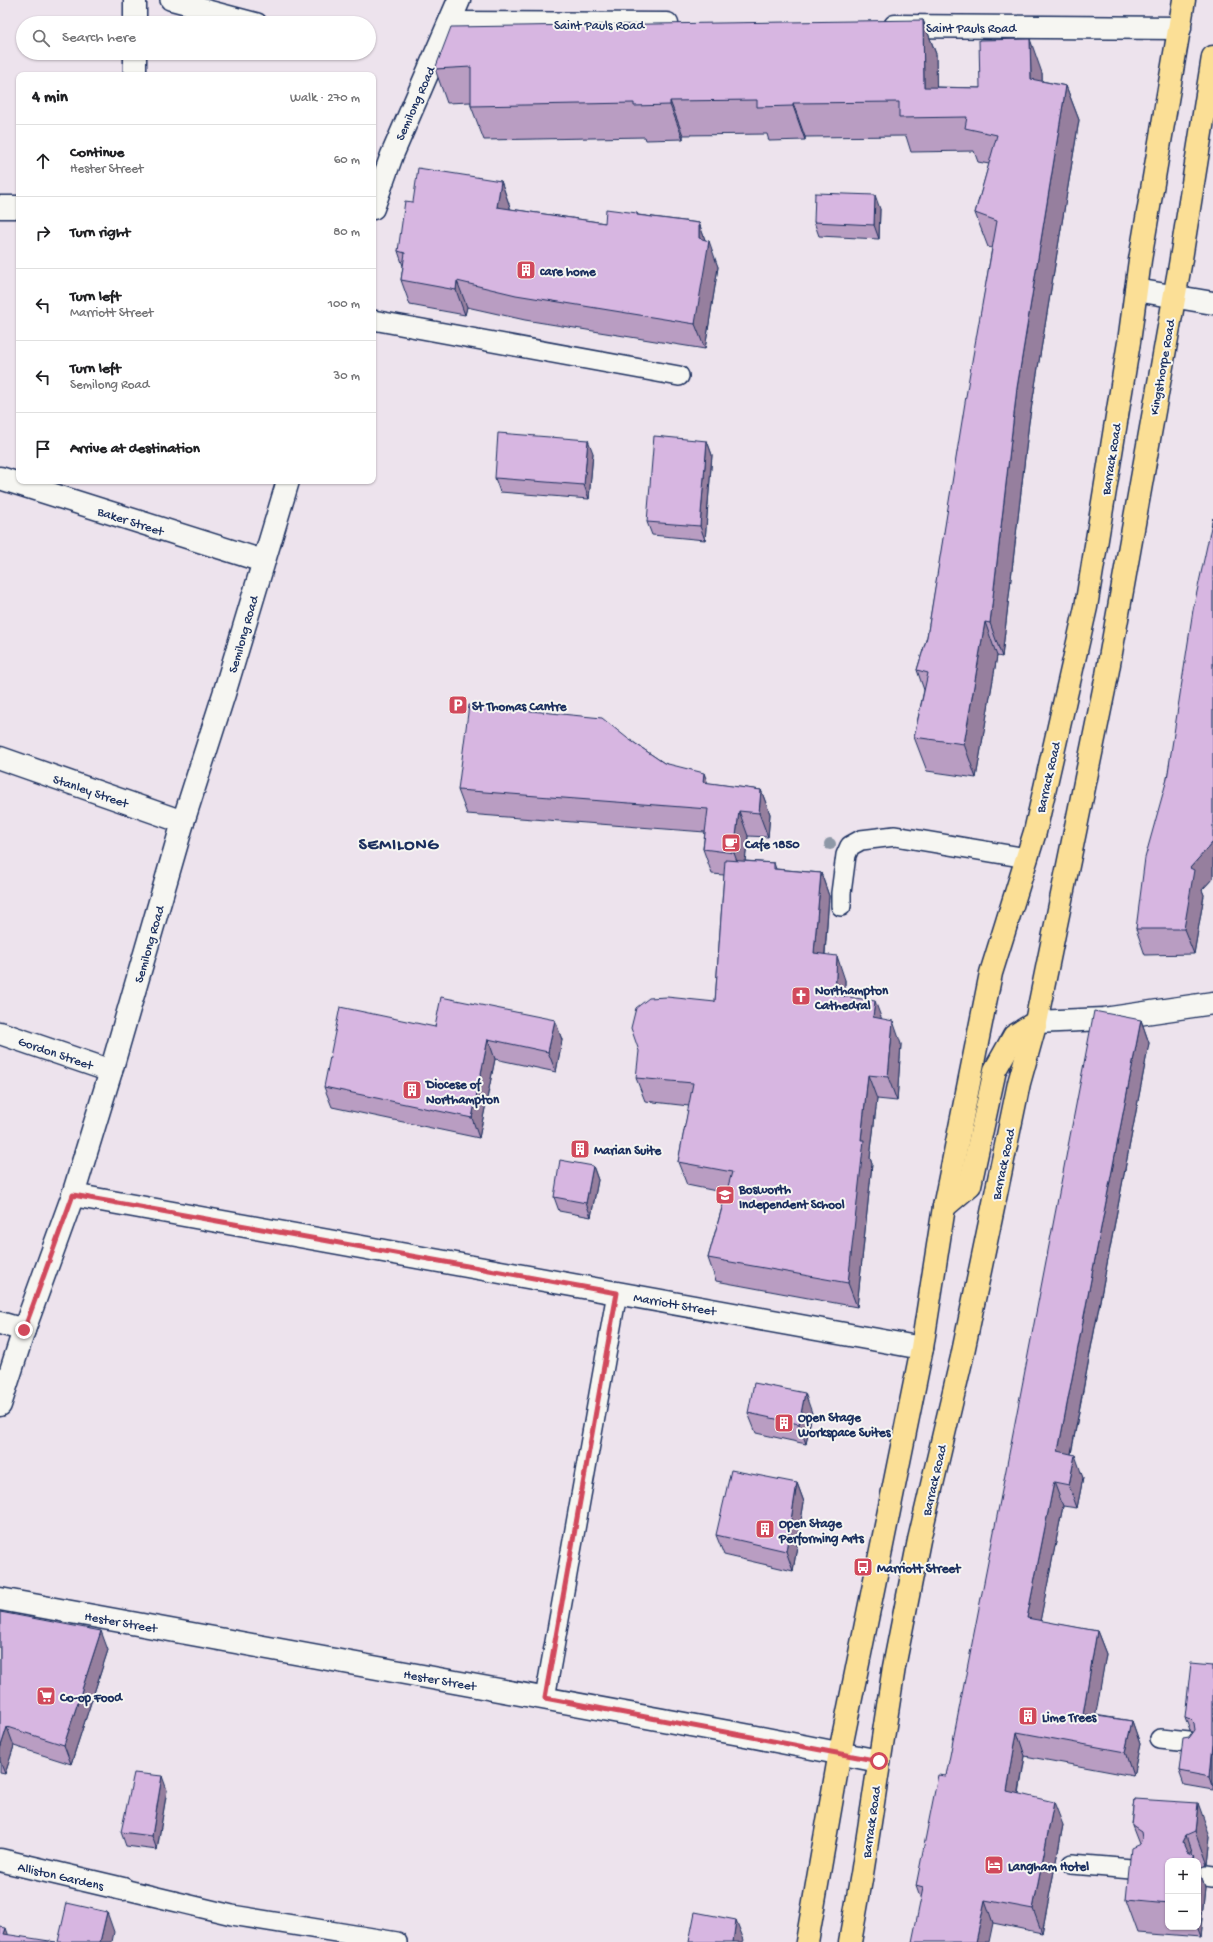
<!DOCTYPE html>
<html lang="en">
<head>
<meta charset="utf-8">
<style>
  :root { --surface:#fff; --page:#f2f2f2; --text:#202124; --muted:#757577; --line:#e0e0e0 }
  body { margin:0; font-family:"Gochi Hand",sans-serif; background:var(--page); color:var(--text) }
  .controls { position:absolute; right:12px; bottom:12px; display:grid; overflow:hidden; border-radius:8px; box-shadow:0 1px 3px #0004 }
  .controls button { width:36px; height:36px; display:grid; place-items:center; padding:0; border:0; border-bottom:1px solid var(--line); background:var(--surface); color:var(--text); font:20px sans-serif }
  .stop { position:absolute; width:12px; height:12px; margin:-9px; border:3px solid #d1495b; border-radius:50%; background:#fff }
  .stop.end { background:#d1495b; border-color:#fff; box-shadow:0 1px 4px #0008 }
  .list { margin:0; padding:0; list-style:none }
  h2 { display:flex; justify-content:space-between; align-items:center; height:52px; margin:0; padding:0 16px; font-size:17px }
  h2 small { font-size:13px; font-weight:400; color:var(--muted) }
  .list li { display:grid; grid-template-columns:26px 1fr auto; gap:12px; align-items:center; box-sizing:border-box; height:72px; padding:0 16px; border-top:1px solid var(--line) }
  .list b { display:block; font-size:15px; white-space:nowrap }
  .list p { margin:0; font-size:13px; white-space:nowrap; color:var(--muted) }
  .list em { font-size:13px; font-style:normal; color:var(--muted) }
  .icon { flex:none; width:22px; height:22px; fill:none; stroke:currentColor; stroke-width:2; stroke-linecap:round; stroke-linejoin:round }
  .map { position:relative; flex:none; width:1213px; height:1942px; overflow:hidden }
  .search { position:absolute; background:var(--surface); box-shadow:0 1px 3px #0004; left:16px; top:16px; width:360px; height:44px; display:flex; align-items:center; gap:10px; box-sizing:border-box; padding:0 14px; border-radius:22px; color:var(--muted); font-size:15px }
  .panel { position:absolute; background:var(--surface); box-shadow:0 1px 3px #0004; left:16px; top:72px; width:360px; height:412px; border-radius:8px }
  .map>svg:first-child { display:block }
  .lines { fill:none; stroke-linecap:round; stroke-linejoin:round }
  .lane-casing { stroke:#1b2f5e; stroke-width:22 }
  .street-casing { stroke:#1b2f5e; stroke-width:25 }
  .secondary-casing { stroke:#1b2f5e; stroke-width:25 }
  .highway-casing { stroke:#1b2f5e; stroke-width:25 }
  .lane { stroke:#f6f6f2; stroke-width:19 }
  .street { stroke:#f6f6f2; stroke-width:22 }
  .secondary { stroke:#f6f6f2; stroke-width:22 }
  .highway { stroke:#fbdf96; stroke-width:22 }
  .tree { fill:#8e98a7 }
  .wall { fill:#b99dc2; stroke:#1b2f5e; fill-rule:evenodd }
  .shaded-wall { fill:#967f9e; stroke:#1b2f5e }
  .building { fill:#d7b6e1; stroke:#1b2f5e }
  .route { stroke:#d1495b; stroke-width:5 }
  .labels { text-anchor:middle; stroke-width:4; stroke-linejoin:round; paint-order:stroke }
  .street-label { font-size:13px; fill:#1b2f5e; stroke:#f6f6f2 }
  .poi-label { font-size:13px; font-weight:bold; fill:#1b2f5e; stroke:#f6f6f2; text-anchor:start }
  .district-label { font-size:17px; font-weight:bold; letter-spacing:1px; fill:#1b2f5e; stroke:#f6f6f2 }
</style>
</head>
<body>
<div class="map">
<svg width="1213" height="1942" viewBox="0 0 1213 1942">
  <rect width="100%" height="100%" fill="#ede3ed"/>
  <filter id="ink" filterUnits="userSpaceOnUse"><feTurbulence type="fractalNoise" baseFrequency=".025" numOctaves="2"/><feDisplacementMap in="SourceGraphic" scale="8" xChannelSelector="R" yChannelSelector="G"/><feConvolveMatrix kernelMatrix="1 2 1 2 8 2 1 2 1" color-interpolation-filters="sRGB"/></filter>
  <g filter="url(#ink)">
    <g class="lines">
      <defs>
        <g id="lane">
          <polyline points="170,0 257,23"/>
          <polyline points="373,320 679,376"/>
          <polyline points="841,906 841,893 846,855 850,846 861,840 895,836 1027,858"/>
          <polyline points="545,1698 617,1293"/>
          <polyline points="1160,1739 1189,1742"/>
          <polyline points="1072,1864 1143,1870"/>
          <polyline points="1206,1876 1213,1877"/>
          <polyline points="123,1889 232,1915 397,1942"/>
        </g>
        <g id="street">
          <polyline points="135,23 135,0"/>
          <polyline points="450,23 667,24"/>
          <polyline points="895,26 1180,28"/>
          <polyline points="135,75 135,53"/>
          <polyline points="0,207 19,207"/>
          <polyline points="373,208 392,155 459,0"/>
          <polyline points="1136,290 1213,303"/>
          <polyline points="0,478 263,561"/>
          <polyline points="0,758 183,822"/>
          <polyline points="0,1033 111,1071"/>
          <polyline points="73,1195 922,1348"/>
          <polyline points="0,1323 24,1330"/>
          <polyline points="0,1405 24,1330 73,1195 111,1071 183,822 224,694 288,481"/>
          <polyline points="0,1599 745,1735 879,1761"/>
          <polyline points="0,1860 123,1889"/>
        </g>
        <polyline id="secondary" points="1036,1022 1104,1019 1213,1003"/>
        <g id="highway">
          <polyline points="944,1207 970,1185 995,1070 1014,1036 1036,1022"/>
          <polyline points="807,1942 840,1752 922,1348 944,1207 991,973 1035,832 1086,607 1129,342 1140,260 1184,0"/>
          <polyline points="850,1942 862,1874 894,1667 919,1540 962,1357 1019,1083 1036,1022 1107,675 1180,265 1213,57"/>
        </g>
      </defs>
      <use href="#lane" class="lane-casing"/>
      <use href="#street" class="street-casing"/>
      <use href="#secondary" class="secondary-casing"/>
      <use href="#highway" class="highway-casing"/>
      <use href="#lane" class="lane"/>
      <use href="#street" class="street"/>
      <use href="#secondary" class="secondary"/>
      <use href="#highway" class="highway"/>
    </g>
    <circle class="tree" cx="830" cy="844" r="6"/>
    <g class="wall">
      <polygon points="923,20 936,54 936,87 980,88 1042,73 1042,81 1066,86 1079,120 1029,422 1002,657 997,656 976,778 927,771 914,737 924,690 917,670 927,637 992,248 988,247 975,213 989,164 978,162 974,151 911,152 906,136 805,137 805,140 769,141 767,134 683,135 683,139 646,140 645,137 484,140 471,106 471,102 447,103 435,69"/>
      <polygon points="501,181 510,207 510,209 605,223 637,213 638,215 699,223 705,240 718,267 705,349 525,320 467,307 465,315 410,305 401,280 403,266 398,251 413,202"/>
      <polygon points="880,209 879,239 819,236 814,222"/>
      <polygon points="707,441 712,455 705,540 652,535 647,522"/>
      <polygon points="593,453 589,499 500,492 495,478"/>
      <polygon points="1213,518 1213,878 1202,890 1204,895 1194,954 1145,955 1136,929 1167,779"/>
      <polygon points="627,738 664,763 708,783 761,790 770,814 768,837 748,836 745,861 774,863 776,869 821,873 829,896 825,955 845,980 845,997 881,1019 901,1044 897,1101 877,1099 870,1158 872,1164 857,1307 716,1281 708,1258 726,1193 687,1185 678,1162 689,1106 645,1101 636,1078 715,1002 724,875 712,874 703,849 705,832 467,814 458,790"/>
      <polygon points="555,1020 562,1040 556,1072 495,1059 479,1138 332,1107 324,1087 435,1027"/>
      <polygon points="1141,1020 1149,1043 1071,1454 1083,1478 1077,1508 1063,1506 1040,1621 1097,1631 1106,1654 1095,1715 1132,1721 1140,1744 1133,1776 1025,1756 1019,1794 1063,1825 1042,1933 993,1923 921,1900 916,1886 946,1776"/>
      <polygon points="593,1166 598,1180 591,1217 559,1211 554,1197"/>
      <polygon points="748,1413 812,1413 806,1444 756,1433"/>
      <polygon points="797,1483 804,1502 793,1571 724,1555 716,1535"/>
      <polygon points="0,1612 108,1650 71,1764 14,1746 5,1774 0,1773"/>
      <polygon points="1213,1665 1213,1790 1184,1785 1179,1771 1189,1738 1193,1732 1190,1731 1185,1717"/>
      <polygon points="167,1790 157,1850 126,1846 121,1832"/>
      <path d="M1135,1799L1210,1836L1207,1865L1199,1869L1205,1887L1200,1938L1138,1933L1126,1900L1139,1844L1132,1826ZM1168,1861H1198V1927H1168Z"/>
    </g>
    <g class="shaded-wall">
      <polygon points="923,20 936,54 937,118 924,87"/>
      <polygon points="1030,39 1042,73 1043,113 1031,79"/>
      <polygon points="1066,86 1079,120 1029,422 1002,657 990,623 1017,388"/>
      <polygon points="670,101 683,135 683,139 670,105"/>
      <polygon points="793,103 805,137 805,140 793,106"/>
      <polygon points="501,181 510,207 506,232 497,207"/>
      <polygon points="875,195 880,209 879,239 874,225"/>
      <polygon points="699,223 708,248 709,241 718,267 705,349 695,324 699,238"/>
      <polygon points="457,281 467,307 465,315 456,290"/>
      <polygon points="588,440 593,453 589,499 584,485"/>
      <polygon points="707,441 712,455 705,540 700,526"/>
      <polygon points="985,622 997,656 976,778 964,744"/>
      <polygon points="704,773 713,797 703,782"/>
      <polygon points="761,790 770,814 768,837 759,813"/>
      <polygon points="739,811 748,836 743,878 734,853"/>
      <polygon points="1213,842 1213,878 1202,890 1204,895 1194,954 1184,929 1190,868"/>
      <polygon points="821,873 829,896 823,977 814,953"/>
      <polygon points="837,956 845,980 844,1019 835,995"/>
      <polygon points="875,1001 884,1025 873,1017"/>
      <polygon points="555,1020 562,1040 556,1072 548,1052"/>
      <polygon points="1141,1020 1149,1043 1067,1474 1058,1451"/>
      <polygon points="893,1021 901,1044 897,1101 888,1077"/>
      <polygon points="488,1039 495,1059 479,1138 472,1118"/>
      <polygon points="868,1075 877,1099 870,1158 872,1164 857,1307 848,1283 861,1140"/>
      <polygon points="593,1166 598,1180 591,1217 586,1203"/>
      <polygon points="805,1393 812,1413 806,1444 799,1424"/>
      <polygon points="1075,1455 1083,1478 1077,1508 1069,1485"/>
      <polygon points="1054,1482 1063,1506 1036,1642 1027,1618"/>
      <polygon points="797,1483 804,1502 793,1571 786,1551"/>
      <polygon points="101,1631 108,1650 71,1764 64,1745"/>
      <polygon points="1097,1631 1106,1654 1092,1737 1083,1714"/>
      <polygon points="1132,1721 1140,1744 1133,1776 1125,1752"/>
      <polygon points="7,1727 14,1746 5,1774 0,1761 0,1749"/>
      <polygon points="1017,1732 1025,1756 1015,1814 1007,1791"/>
      <polygon points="1213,1744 1213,1786 1210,1777"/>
      <polygon points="162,1776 167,1790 157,1850 152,1836"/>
      <polygon points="1054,1802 1063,1825 1042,1933 1033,1909"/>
      <polygon points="1198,1803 1210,1836 1207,1865 1195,1832"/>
      <polygon points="1186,1836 1193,1857 1193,1854 1196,1861 1190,1861 1183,1842"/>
      <polygon points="1198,1867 1205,1887 1200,1938 1196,1927 1198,1927"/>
      <polygon points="985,1900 993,1923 989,1942 976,1942"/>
      <polygon points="107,1912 114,1932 112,1942 100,1942"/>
      <polygon points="736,1920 744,1940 743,1942 733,1942"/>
      <polygon points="6,1928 11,1942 4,1934"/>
    </g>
    <g class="building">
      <polygon points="923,20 924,87 980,88 979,40 1030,39 1031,79 1066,86 1017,388 990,623 985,622 964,744 914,737 928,673 917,670 927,637 969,378 997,221 975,213 997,135 965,128 967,117 899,118 899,102 793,103 793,106 757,107 757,100 670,101 670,105 634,106 634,103 471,106 471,67 435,69 451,27"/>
      <polygon points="418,168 501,181 497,207 605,223 606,209 637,213 637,215 699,223 699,238 709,241 695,324 516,295 457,281 456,290 401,280 405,253 398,251 405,201 413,202"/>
      <polygon points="815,193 875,195 874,225 814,222"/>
      <polygon points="498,433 588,440 584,485 495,478"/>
      <polygon points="654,436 707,441 700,526 647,522"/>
      <polygon points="1213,518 1213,842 1190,868 1194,870 1184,929 1136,929 1145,858 1167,779 1193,610"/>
      <polygon points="469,705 602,718 627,738 664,763 704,773 703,782 761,790 759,813 739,811 734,853 703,849 708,809 458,790"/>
      <polygon points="725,860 774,863 774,869 821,873 814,953 837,956 835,995 875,1001 873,1017 893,1021 888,1077 868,1075 861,1140 864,1140 848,1283 708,1258 732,1172 678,1162 693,1083 636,1078 639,1051 631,1028 636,1008 649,998 667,997 715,1002"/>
      <polygon points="441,997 555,1020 548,1052 488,1039 472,1118 324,1087 340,1007 435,1027"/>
      <polygon points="1094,1011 1141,1020 1058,1451 1075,1455 1069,1485 1054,1482 1027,1618 1097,1631 1083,1714 1132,1721 1125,1752 1017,1732 1007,1791 1054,1802 1033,1909 985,1900 976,1942 912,1942 923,1888 916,1886 938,1775 946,1776 999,1506"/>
      <polygon points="560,1160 593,1166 586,1203 554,1197"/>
      <polygon points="754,1383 805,1393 799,1424 748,1413"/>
      <polygon points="731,1470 797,1483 786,1551 716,1535"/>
      <polygon points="0,1612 101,1631 64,1745 7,1727 0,1749"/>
      <polygon points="1191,1663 1213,1665 1213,1744 1210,1777 1179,1771 1183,1739 1189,1738 1195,1730 1194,1723 1190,1719 1185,1717"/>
      <polygon points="134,1773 162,1776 152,1836 121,1832"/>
      <polygon points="1135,1799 1198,1803 1195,1832 1186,1836 1183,1842 1187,1851 1193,1854 1193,1861 1168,1861 1168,1904 1126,1900 1131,1848 1140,1844 1142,1838 1141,1832 1132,1826"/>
      <polygon points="67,1903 107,1912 100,1942 58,1942"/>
      <polygon points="695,1912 736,1920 733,1942 689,1942"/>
      <polygon points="0,1927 6,1928 4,1934 56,1942 0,1942"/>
    </g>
  </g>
  <g class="lines" filter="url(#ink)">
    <polyline class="route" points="24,1330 73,1195 617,1293 545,1698 879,1761"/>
  </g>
  <defs>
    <symbol id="building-square" viewBox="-11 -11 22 22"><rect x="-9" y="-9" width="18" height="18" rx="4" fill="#d1495b" stroke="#f6f6f2"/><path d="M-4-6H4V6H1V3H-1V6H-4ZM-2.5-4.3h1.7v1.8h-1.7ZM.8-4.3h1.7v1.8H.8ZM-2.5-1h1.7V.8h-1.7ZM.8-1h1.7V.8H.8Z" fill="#fff"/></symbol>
    <symbol id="parking-square" viewBox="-11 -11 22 22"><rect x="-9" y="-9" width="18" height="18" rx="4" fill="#d1495b" stroke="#f6f6f2"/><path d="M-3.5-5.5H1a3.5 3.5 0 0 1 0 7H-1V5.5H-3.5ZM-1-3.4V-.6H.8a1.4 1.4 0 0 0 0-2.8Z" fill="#fff"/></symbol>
    <symbol id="cafe-square" viewBox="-11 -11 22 22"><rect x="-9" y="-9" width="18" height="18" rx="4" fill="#d1495b" stroke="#f6f6f2"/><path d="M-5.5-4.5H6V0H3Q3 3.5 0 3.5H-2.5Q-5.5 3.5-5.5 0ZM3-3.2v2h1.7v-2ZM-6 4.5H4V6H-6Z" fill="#fff"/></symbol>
    <symbol id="church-square" viewBox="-11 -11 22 22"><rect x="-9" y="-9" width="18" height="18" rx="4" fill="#d1495b" stroke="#f6f6f2"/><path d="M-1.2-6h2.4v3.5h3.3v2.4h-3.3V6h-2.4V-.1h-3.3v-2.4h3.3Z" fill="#fff"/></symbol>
    <symbol id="school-square" viewBox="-11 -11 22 22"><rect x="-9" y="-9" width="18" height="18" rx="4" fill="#d1495b" stroke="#f6f6f2"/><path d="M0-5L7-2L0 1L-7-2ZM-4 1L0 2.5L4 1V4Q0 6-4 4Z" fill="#fff"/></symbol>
    <symbol id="bus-square" viewBox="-11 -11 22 22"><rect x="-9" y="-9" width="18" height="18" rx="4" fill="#d1495b" stroke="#f6f6f2"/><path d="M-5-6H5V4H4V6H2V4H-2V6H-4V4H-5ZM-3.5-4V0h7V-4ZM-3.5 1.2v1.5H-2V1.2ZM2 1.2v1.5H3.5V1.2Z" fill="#fff"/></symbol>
    <symbol id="supermarket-square" viewBox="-11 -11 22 22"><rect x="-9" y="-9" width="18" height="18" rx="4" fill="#d1495b" stroke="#f6f6f2"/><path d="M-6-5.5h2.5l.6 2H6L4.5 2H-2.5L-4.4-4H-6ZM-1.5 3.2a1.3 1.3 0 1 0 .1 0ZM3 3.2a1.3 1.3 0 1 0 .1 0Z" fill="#fff"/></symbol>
    <symbol id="hotel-square" viewBox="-11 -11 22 22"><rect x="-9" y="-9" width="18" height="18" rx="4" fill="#d1495b" stroke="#f6f6f2"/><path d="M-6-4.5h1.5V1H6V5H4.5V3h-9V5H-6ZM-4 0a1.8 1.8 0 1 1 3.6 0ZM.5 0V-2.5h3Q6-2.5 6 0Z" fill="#fff"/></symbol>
  </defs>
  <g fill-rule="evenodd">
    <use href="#building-square" x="515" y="259" width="22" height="22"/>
    <use href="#parking-square" x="447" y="694" width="22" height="22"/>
    <use href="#cafe-square" x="720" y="832" width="22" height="22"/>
    <use href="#church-square" x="790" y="985" width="22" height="22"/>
    <use href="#building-square" x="401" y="1079" width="22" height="22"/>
    <use href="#building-square" x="569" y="1138" width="22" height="22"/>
    <use href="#school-square" x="714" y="1184" width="22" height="22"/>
    <use href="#building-square" x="773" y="1412" width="22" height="22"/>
    <use href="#building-square" x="754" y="1518" width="22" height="22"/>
    <use href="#bus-square" x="852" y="1556" width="22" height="22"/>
    <use href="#supermarket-square" x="35" y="1685" width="22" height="22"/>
    <use href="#building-square" x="1017" y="1705" width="22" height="22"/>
    <use href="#hotel-square" x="983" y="1854" width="22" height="22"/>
  </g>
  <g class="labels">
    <g class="street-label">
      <text x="599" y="29">Saint Pauls Road</text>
      <text x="971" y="32">Saint Pauls Road</text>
      <text transform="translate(414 103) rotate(-66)" y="5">Semilong Road</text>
      <text transform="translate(1161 367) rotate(-80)" y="5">Kingsthorpe Road</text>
      <text transform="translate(1110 459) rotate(-81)" y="5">Barrack Road</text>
      <text transform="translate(131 520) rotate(18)" y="5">Baker Street</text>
      <text transform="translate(242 634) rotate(-74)" y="5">Semilong Road</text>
      <text transform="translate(1047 777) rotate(-77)" y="5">Barrack Road</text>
      <text transform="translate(91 790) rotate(19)" y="5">Stanley Street</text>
      <text transform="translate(148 944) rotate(-74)" y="5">Semilong Road</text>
      <text transform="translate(56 1052) rotate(19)" y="5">Gordon Street</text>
      <text transform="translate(1002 1164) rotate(-78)" y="5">Barrack Road</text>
      <text transform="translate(675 1303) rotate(10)" y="5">Marriott Street</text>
      <text transform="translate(933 1480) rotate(-77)" y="5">Barrack Road</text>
      <text transform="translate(121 1621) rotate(10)" y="5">Hester Street</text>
      <text transform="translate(440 1679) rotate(10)" y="5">Hester Street</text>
      <text transform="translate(870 1822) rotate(-82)" y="5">Barrack Road</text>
      <text transform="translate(61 1875) rotate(13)" y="5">Alliston Gardens</text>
    </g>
    <g class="poi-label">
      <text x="540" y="275">care home</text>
      <text x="472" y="710">St Thomas Cantre</text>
      <text x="745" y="848">Cafe 1850</text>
      <text x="815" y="994">Northampton<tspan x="815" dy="15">Cathedral</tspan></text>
      <text x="426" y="1088">Diocese of<tspan x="426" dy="15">Northampton</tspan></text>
      <text x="594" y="1154">Marian Suite</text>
      <text x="739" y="1193">Bosworth<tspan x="739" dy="15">Independent School</tspan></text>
      <text x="798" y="1421">Open Stage<tspan x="798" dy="15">Workspace Suites</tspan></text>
      <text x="779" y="1527">Open Stage<tspan x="779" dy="15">Performing Arts</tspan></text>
      <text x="877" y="1572">Marriott Street</text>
      <text x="60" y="1701">Co-op Food</text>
      <text x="1042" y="1721">Lime Trees</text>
      <text x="1008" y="1870">Langham Hotel</text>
    </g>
    <g class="district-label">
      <text x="399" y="849">SEMILONG</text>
    </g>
  </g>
</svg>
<div class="controls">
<button>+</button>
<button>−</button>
</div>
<div class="stop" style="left:879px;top:1761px"></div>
<div class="stop end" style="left:24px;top:1330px"></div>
<div class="search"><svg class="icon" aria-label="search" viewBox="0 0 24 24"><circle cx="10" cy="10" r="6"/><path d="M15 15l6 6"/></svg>Search here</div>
<section class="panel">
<h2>4 min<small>Walk · 270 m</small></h2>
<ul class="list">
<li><svg class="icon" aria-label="ahead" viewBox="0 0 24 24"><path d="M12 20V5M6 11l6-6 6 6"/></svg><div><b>Continue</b><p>Hester Street</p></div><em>60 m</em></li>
<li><svg class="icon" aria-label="right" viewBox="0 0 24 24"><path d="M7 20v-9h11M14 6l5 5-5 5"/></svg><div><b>Turn right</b></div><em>80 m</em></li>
<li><svg class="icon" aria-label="left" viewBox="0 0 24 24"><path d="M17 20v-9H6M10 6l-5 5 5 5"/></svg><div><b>Turn left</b><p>Marriott Street</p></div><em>100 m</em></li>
<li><svg class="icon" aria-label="left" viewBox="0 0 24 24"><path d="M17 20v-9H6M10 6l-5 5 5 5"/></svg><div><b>Turn left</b><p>Semilong Road</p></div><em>30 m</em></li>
<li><svg class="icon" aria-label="arrive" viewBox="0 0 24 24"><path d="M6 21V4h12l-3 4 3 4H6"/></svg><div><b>Arrive at destination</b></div></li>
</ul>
</section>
</div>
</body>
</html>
